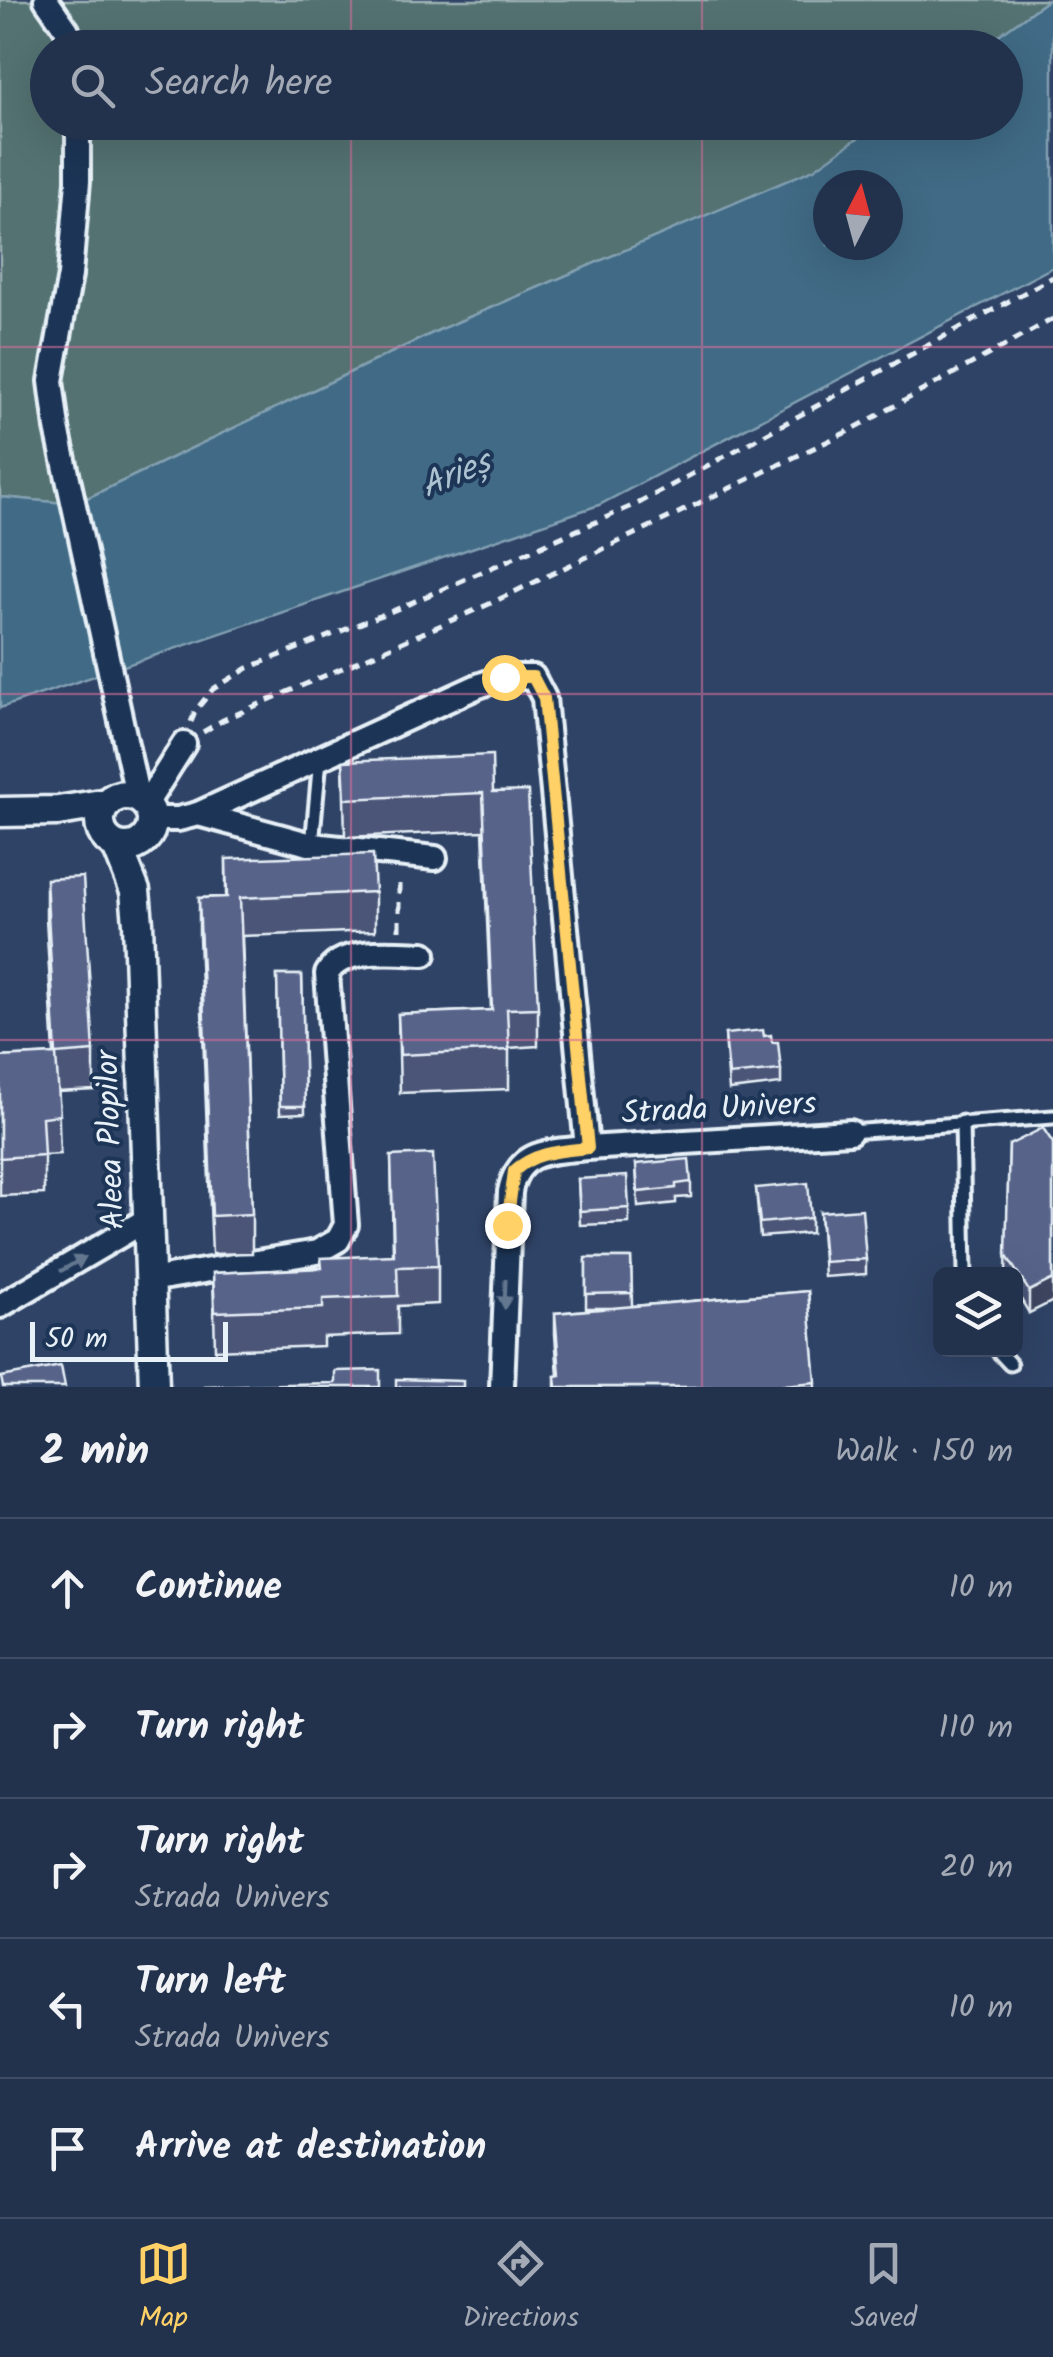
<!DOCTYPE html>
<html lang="en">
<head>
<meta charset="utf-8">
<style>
  :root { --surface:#23324c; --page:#2f3e56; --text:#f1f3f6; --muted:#a3aab5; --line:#404d64; --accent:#ffd166 }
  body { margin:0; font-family:Kalam,sans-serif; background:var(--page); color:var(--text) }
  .controls { position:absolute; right:30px; bottom:30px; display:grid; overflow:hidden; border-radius:15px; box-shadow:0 10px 40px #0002 }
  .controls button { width:90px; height:90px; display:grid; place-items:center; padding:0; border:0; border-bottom:2px solid var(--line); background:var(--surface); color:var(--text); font:50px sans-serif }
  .compass { position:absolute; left:813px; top:170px; width:90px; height:90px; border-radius:50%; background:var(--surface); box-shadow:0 10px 40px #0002; rotate:6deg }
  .scale { position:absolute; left:30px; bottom:25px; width:198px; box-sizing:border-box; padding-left:10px; border:5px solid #e8f1f8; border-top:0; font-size:28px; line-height:35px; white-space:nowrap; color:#e8f1f8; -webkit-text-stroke:8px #1d3557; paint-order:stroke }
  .stop { position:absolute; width:30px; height:30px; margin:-22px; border:8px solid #ffd166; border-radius:50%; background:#fff }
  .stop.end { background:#ffd166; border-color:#fff; box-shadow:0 2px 10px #0008 }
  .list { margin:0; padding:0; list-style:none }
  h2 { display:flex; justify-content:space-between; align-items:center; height:130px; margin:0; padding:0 40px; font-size:42px }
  h2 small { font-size:32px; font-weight:400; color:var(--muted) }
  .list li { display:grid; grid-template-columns:65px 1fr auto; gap:30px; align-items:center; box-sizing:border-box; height:140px; padding:0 40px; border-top:2px solid var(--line) }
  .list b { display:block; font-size:38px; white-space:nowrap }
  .list p { margin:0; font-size:32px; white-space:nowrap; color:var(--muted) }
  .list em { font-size:32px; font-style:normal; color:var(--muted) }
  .icon { flex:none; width:55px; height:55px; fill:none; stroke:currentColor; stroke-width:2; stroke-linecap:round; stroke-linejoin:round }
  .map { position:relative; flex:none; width:1053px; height:1387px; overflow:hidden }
  .search { position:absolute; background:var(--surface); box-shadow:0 10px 40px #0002; left:30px; right:30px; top:30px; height:110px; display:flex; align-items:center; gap:25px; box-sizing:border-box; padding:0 35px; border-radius:55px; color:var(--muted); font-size:38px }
  .sheet { height:830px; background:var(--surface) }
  nav { display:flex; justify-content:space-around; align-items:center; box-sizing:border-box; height:140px; border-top:2px solid var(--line); background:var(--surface); font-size:28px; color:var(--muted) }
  nav a { display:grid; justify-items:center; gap:5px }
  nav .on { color:var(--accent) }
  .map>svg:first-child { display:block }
  .green { fill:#537271; stroke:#9eb2b4; stroke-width:2.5 }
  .water { fill:#3f6a85; stroke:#83a0b3; stroke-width:2.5; fill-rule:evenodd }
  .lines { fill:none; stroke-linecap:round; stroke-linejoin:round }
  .service-casing { stroke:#e8f1f8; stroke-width:19 }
  .minor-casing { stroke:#e8f1f8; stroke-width:30 }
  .tertiary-casing { stroke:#e8f1f8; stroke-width:35 }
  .path { stroke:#e8f1f8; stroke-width:5; stroke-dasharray:10 8; stroke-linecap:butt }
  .service { stroke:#1d3557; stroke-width:11 }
  .minor { stroke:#1d3557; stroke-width:22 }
  .tertiary { stroke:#1d3557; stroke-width:28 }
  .wall { fill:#4c5577; stroke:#e8f1f8; stroke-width:2.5 }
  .shaded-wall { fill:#3e4561; stroke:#e8f1f8; stroke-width:2.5 }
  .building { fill:#58638a; stroke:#e8f1f8; stroke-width:2.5 }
  .oneway { fill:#64778f }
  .route { stroke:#ffd166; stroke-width:12 }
  .grid { fill:none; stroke:#d16f9a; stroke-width:2.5; stroke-opacity:0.55 }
  .labels { text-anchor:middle; stroke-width:8; stroke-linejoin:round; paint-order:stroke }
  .street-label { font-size:32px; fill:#e8f1f8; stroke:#1d3557 }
  .water-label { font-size:35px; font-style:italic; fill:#adc2d0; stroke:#1d3557 }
</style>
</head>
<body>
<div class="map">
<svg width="1053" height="1387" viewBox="0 0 1053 1387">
  <rect width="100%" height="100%" fill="#2f4366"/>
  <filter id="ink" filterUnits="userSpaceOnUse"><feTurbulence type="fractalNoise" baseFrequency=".01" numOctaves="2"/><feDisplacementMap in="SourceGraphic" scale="20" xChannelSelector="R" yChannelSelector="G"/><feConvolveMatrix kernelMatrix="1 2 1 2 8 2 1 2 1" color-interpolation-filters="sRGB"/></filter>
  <g filter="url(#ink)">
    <polygon class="green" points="0,0 1048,0 982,48 48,48 48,122 879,123 815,169 439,330 75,504 0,497"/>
    <path class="water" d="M1048,0H1053V267L599,505L0,708V497L75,504L439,330L814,169L879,123L1006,122V48L982,47ZM828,185H888V245H828Z"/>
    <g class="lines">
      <defs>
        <g id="service">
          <polyline points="312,845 320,759"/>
          <polyline points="962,1122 965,1274"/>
          <polyline points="850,1132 1053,1117"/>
          <polyline points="997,1350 1010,1364"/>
        </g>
        <g id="minor">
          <polyline points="46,0 67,30 71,48"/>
          <polyline points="78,122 78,181 70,275 51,381 57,428 138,799"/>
          <polyline points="146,804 184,744"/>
          <polyline points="198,814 312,845 435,858"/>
          <polyline points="153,819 178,819 198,814 478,686 504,677 533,677 544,698 587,1148"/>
          <path d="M150,1280L317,1252L338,1240L346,1225L327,974C341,946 397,953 424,954"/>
          <polyline points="0,1306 146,1220"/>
          <path d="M502,1387L510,1192C518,1149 550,1152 587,1148L850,1132"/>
        </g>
        <g id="tertiary">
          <circle cx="126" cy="821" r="26"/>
          <polyline points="0,812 58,811 108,803"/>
          <polyline points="117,846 135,891 138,923 154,1387"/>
        </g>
      </defs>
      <use href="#service" class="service-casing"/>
      <use href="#minor" class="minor-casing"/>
      <use href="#tertiary" class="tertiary-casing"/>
      <g class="path">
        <polyline points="191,722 196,710 213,689 248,668 397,609 639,503 1053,277"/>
        <polyline points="203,732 223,720 487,605 851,430 1053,319"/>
        <polyline points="399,930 399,876"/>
      </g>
      <use href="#service" class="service"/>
      <use href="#minor" class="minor"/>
      <use href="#tertiary" class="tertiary"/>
    </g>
    <g class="wall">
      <polygon points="343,761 493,792 538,1008 538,1046 509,1048 509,1089 400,1093 398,1014 491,1010 483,831 345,837"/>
      <polygon points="226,859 375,892 375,931 242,936 252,1214 252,1253 212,1254 199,937 199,898 226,897"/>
      <polygon points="46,879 94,1051 94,1090 58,1092 60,1154 44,1155 44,1194 0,1196 0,1057 54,1054 46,918"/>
      <polygon points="277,975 302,975 305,1113 280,1114"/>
      <polygon points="725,1034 764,1036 772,1042 781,1070 781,1084 729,1090"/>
      <polygon points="1053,1143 1053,1301 1029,1313 1016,1291 1016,1274 1006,1274 1009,1145"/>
      <polygon points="391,1156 438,1266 438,1304 398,1306 398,1334 323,1337 323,1346 215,1350 213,1273 321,1268 393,1255"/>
      <polygon points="636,1164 691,1182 691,1197 676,1198 676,1203 638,1207"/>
      <polygon points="578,1179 629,1208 629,1223 580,1225"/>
      <polygon points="756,1188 811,1218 811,1233 760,1237"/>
      <polygon points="820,1212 866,1259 866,1274 824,1277"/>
      <polygon points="586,1258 631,1258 632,1306 808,1291 816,1387 555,1387 555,1376 558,1376 555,1334 555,1313 610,1308 586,1308"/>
    </g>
    <polygon class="shaded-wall" points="1053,1279 1053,1301 1029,1313 1029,1291"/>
    <g class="building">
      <polygon points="492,755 493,792 528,791 538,1008 507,1009 509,1050 400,1055 398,1014 492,1010 483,793 345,799 343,761"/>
      <polygon points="373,854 375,892 240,898 252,1214 212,1216 199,898 227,897 226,859"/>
      <polygon points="83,877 94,1051 56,1054 46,879"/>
      <polygon points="277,975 302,975 305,1106 280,1106"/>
      <polygon points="763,1030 764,1036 771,1035 772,1042 778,1042 781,1070 729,1075 725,1034"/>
      <polygon points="56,1054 60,1115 42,1117 44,1155 0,1158 0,1057"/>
      <polygon points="1043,1128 1053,1143 1053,1279 1029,1291 1006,1255 1009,1145"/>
      <polygon points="433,1154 438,1266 397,1267 398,1296 323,1299 323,1308 215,1312 213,1273 322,1268 321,1258 394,1255 391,1156"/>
      <polygon points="689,1159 691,1182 676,1184 676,1188 638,1192 636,1164"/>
      <polygon points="627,1176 629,1208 580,1211 578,1179"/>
      <polygon points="808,1183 811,1218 760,1223 756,1188"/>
      <polygon points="862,1209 866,1259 824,1262 820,1212"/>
      <polygon points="586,1258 631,1258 632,1293 586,1294"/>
      <polygon points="808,1291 816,1382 763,1387 556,1387 555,1376 560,1375 555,1313"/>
      <polygon points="61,1366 65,1387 3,1387 1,1377"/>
      <polygon points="380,1370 380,1387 204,1387 204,1386 335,1383 335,1371"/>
      <polygon points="396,1379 463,1381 463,1387 396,1387"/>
    </g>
    <defs><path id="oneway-solid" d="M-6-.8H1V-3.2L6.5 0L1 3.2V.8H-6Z" transform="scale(2.5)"/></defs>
    <g class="oneway">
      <use href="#oneway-solid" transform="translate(73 1264) rotate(-30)"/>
      <use href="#oneway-solid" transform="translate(505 1294) rotate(92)"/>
    </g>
  </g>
  <g class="lines" filter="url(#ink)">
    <path class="route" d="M504,677H533L544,698L588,1148C560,1151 535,1152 514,1171L507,1225"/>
  </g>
  <path class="grid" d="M351,0V48M702,0V48M351,122V1387M702,122V1387M0,347H1053M0,694H1053M0,1040H1053"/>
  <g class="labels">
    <g class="street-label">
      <text transform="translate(719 1107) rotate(-3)" y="11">Strada Univers</text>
      <text transform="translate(109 1140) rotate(-92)" y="11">Aleea Plopilor</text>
    </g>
    <g class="water-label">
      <text transform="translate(455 473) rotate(-23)" y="12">Arieș</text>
    </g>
  </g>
</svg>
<div class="controls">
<button><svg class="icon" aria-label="layers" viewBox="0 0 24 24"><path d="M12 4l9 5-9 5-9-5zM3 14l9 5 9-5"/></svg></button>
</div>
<svg class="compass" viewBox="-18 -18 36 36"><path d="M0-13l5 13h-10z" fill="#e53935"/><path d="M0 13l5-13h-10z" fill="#a3aab5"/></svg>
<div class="scale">50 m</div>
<div class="stop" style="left:504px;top:677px"></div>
<div class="stop end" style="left:507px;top:1225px"></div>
<div class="search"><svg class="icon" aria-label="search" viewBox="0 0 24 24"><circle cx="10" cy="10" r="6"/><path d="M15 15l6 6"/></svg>Search here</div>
</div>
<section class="sheet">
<h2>2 min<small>Walk · 150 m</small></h2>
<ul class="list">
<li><svg class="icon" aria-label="ahead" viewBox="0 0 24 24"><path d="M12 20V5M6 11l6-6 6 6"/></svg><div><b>Continue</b></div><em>10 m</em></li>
<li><svg class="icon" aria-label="right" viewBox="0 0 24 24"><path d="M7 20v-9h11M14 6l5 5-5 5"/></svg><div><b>Turn right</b></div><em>110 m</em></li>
<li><svg class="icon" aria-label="right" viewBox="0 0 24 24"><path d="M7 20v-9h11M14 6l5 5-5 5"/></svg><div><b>Turn right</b><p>Strada Univers</p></div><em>20 m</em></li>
<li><svg class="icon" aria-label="left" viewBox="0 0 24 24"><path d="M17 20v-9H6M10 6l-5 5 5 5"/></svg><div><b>Turn left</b><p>Strada Univers</p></div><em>10 m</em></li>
<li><svg class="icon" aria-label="arrive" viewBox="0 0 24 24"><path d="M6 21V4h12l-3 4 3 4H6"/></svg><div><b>Arrive at destination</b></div></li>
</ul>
</section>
<nav>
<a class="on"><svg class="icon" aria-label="map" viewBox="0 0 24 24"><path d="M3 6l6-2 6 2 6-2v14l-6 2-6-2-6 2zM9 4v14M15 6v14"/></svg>Map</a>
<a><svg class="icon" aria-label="directions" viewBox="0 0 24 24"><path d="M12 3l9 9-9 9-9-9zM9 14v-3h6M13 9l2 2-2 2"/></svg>Directions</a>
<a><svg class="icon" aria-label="saved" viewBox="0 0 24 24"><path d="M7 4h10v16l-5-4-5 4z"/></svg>Saved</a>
</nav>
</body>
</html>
